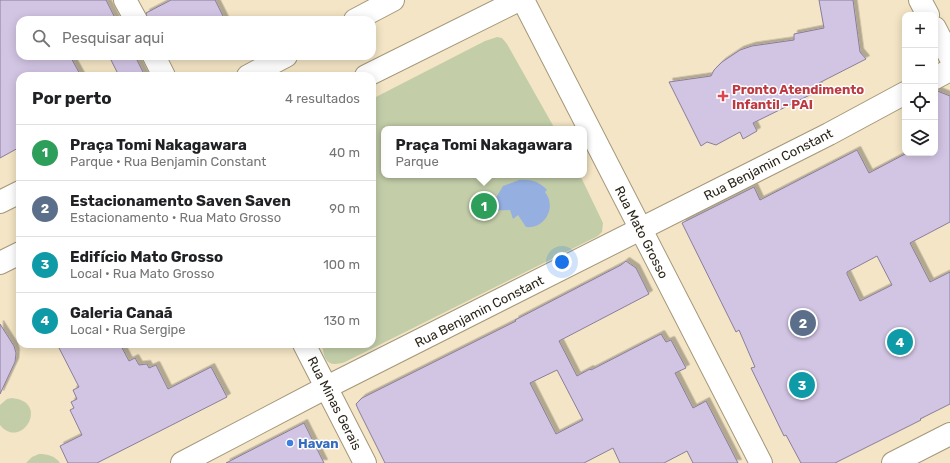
<!DOCTYPE html>
<html lang="pt">
<head>
<meta charset="utf-8">
<style>
  :root { --surface:#fff; --page:#f2f2f2; --text:#202124; --muted:#757577; --line:#e0e0e0; --accent:#2563eb }
  body { margin:0; font-family:Rubik,sans-serif; background:var(--page); color:var(--text) }
  .controls { position:absolute; right:12px; top:12px; display:grid; overflow:hidden; border-radius:8px; box-shadow:0 2px 10px #0003 }
  .controls button { width:36px; height:36px; display:grid; place-items:center; padding:0; border:0; border-bottom:1px solid var(--line); background:var(--surface); color:var(--text); font:20px sans-serif }
  .you { position:absolute; left:562px; top:262px; width:14px; height:14px; margin:-10px; border:3px solid #fff; border-radius:50%; background:#1a73e8; box-shadow:0 0 0 6px #1a73e833 }
  .badge { display:grid; place-items:center; width:26px; height:26px; border-radius:50%; background:var(--accent); color:#fff; font-size:13px; font-weight:700 }
  .pin { position:absolute; translate:-50% -50%; border:2px solid #fff; box-shadow:0 1px 4px #0006 }
  .popup { position:absolute; left:381px; top:126px; width:206px; height:52px; box-sizing:border-box; display:grid; place-content:center; border-radius:8px; background:var(--surface); filter:drop-shadow(0 1px 3px #0005); font-size:13px; white-space:nowrap; color:var(--muted) }
  .popup b { font-size:15px; color:var(--text) }
  .popup::after { content:''; position:absolute; left:50%; top:100%; margin-left:-8px; border:8px solid transparent; border-top-color:var(--surface) }
  .list { margin:0; padding:0; list-style:none }
  h2 { display:flex; justify-content:space-between; align-items:center; height:52px; margin:0; padding:0 16px; font-size:17px }
  h2 small { font-size:13px; font-weight:400; color:var(--muted) }
  .list li { display:grid; grid-template-columns:26px 1fr auto; gap:12px; align-items:center; box-sizing:border-box; height:56px; padding:0 16px; border-top:1px solid var(--line) }
  .list b { display:block; font-size:15px; white-space:nowrap }
  .list p { margin:0; font-size:13px; white-space:nowrap; color:var(--muted) }
  .list em { font-size:13px; font-style:normal; color:var(--muted) }
  .icon { flex:none; width:22px; height:22px; fill:none; stroke:currentColor; stroke-width:2; stroke-linecap:round; stroke-linejoin:round }
  .map { position:relative; flex:none; width:950px; height:463px; overflow:hidden }
  .search { position:absolute; background:var(--surface); box-shadow:0 2px 10px #0003; left:16px; top:16px; width:360px; height:44px; display:flex; align-items:center; gap:10px; box-sizing:border-box; padding:0 14px; border-radius:12px; color:var(--muted); font-size:15px }
  .panel { position:absolute; background:var(--surface); box-shadow:0 2px 10px #0003; left:16px; top:72px; width:360px; height:276px; border-radius:12px }
  .map>svg:first-child { display:block }
  .green { fill:#c3cea9 }
  .water { fill:#95afe1 }
  .building { fill:#d2c5e4; stroke:#897e9b; fill-rule:evenodd; filter:url(#shadow) }
  .lines { fill:none; stroke-linecap:round; stroke-linejoin:round }
  .minor-casing { stroke:#a4987a; stroke-width:24 }
  .major-casing { stroke:#a4987a; stroke-width:24 }
  .minor { stroke:#fff; stroke-width:22 }
  .major { stroke:#fff; stroke-width:22 }
  .health-dot { fill:#e0444e; stroke:#fff; stroke-width:1.5 }
  .shop-dot { fill:#3f7fe0; stroke:#fff; stroke-width:1.5 }
  .labels { text-anchor:middle; stroke-width:3; stroke-linejoin:round; paint-order:stroke }
  .health-label { font-size:13px; font-weight:bold; fill:#be3a42; stroke:#fff; text-anchor:start }
  .street-label { font-size:13px; fill:#2a2519; stroke:#fff }
  .shop-label { font-size:13px; font-weight:bold; fill:#366cbe; stroke:#fff; text-anchor:start }
</style>
</head>
<body>
<div class="map">
<svg width="950" height="463" viewBox="0 0 950 463">
  <defs>
    <filter id="shadow"><feDropShadow dx="3.5" dy="-3.5" stdDeviation="0" flood-color="#0004"/></filter>
  </defs>
  <rect width="100%" height="100%" fill="#f3e5c5"/>
  <g class="green">
    <path d="M497,37L502,38L507,44L555,129H384V175H580L603,223L602,232L598,236L345,362C327,368 324,360 322,344H372V99L485,41Z"/>
    <path d="M12,398C51,402 21,451 0,425V405L7,399Z"/>
    <path d="M39,454C48,454 55,456 60,463H26L32,457Z"/>
  </g>
  <path class="water" d="M519,180C530,179 539,181 547,190L545,192C557,207 545,229 526,227L518,215L513,219L510,210L488,211L503,186Z"/>
  <g class="building">
    <polygon points="0,0 106,0 116,20 20,20 20,56 70,56 81,76 20,76 20,147 0,158"/>
    <polygon points="171,0 215,0 225,20 148,20 146,13"/>
    <polygon points="819,0 853,0 860,52 866,59 819,83 818,91 753,123 757,131 743,139 740,132 716,145 707,142 701,146 669,82 711,76 714,70 722,62 740,50 752,46 794,40 794,34 824,28"/>
    <polygon points="109,56 135,56 145,76 119,76"/>
    <path d="M935,90L950,96V222L910,243L930,282L950,272V404L920,419L921,420L835,463H801L786,435L784,436L751,368L755,367L739,330L736,332L682,223L754,187L760,200L857,150L869,173L907,153H935ZM877,256L892,285L860,301L847,274V272Z"/>
    <path d="M626,261L636,268L649,294L559,341L577,376L590,369L591,370L661,334L666,342L671,340L686,368L675,373L693,408L706,401L738,463H693L687,451L664,463H620L613,448L584,463H385L358,409L356,404L362,398L516,321L515,320L621,265ZM557,370L583,420L556,434L530,383Z"/>
    <polygon points="0,324 14,346 16,353 15,362 0,394"/>
    <polygon points="57,344 120,344 129,361 135,358 139,365 147,364 149,368 156,365 168,389 211,367 227,397 97,463 68,463 60,446 82,435 70,410 74,408 71,402 77,399 73,390 79,387"/>
    <polygon points="304,423 324,463 226,463"/>
  </g>
  <g class="lines">
    <defs>
      <g id="minor">
        <polyline points="125,0 136,20"/>
        <polyline points="523,0 761,463"/>
        <polyline points="920,0 928,15"/>
        <polyline points="935,28 950,57"/>
        <polyline points="154,56 164,76"/>
        <polyline points="935,78 950,70"/>
        <polyline points="304,344 365,463"/>
        <polyline points="182,463 327,387 829,134 905,93"/>
      </g>
      <g id="major">
        <polyline points="355,20 393,0"/>
        <polyline points="248,76 286,56"/>
        <polyline points="366,76 519,0"/>
        <polyline points="0,202 20,192"/>
        <polyline points="0,263 20,253"/>
        <polyline points="893,463 950,434"/>
      </g>
    </defs>
    <use href="#minor" class="minor-casing"/>
    <use href="#major" class="major-casing"/>
    <use href="#minor" class="minor"/>
    <use href="#major" class="major"/>
  </g>
  <path class="health-dot" d="M721 90h4v4h4v4h-4v4h-4v-4h-4v-4h4z"/>
  <circle class="shop-dot" cx="290" cy="443" r="4"/>
  <g class="labels">
    <g class="health-label">
      <text x="732" y="94">Pronto Atendimento<tspan x="732" dy="15">Infantil - PAI</tspan></text>
    </g>
    <g class="street-label">
      <text transform="translate(768 164) rotate(-27)" y="5">Rua Benjamin Constant</text>
      <text transform="translate(642 232) rotate(63)" y="5">Rua Mato Grosso</text>
      <text transform="translate(479 311) rotate(-27)" y="5">Rua Benjamin Constant</text>
      <text transform="translate(335 403) rotate(63)" y="5">Rua Minas Gerais</text>
    </g>
    <g class="shop-label">
      <text x="298" y="448">Havan</text>
    </g>
  </g>
</svg>
<div class="controls">
<button>+</button>
<button>−</button>
<button><svg class="icon" aria-label="locate" viewBox="0 0 24 24"><circle cx="12" cy="12" r="6"/><path d="M12 2v4M12 18v4M2 12h4M18 12h4"/></svg></button>
<button><svg class="icon" aria-label="layers" viewBox="0 0 24 24"><path d="M12 4l9 5-9 5-9-5zM3 14l9 5 9-5"/></svg></button>
</div>
<div class="you"></div>
<div class="pin badge" style="left:484px;top:206px;background:#2e9e5b">1</div>
<div class="popup"><b>Praça Tomi Nakagawara</b>Parque</div>
<div class="pin badge" style="left:803px;top:323px;background:#5c6f8a">2</div>
<div class="pin badge" style="left:802px;top:385px;background:#0f9aa8">3</div>
<div class="pin badge" style="left:900px;top:342px;background:#0f9aa8">4</div>
<div class="search"><svg class="icon" aria-label="search" viewBox="0 0 24 24"><circle cx="10" cy="10" r="6"/><path d="M15 15l6 6"/></svg>Pesquisar aqui</div>
<section class="panel">
<h2>Por perto<small>4 resultados</small></h2>
<ul class="list">
<li><span class="badge" style="background:#2e9e5b">1</span><div><b>Praça Tomi Nakagawara</b><p>Parque · Rua Benjamin Constant</p></div><em>40 m</em></li>
<li><span class="badge" style="background:#5c6f8a">2</span><div><b>Estacionamento Saven Saven</b><p>Estacionamento · Rua Mato Grosso</p></div><em>90 m</em></li>
<li><span class="badge" style="background:#0f9aa8">3</span><div><b>Edifício Mato Grosso</b><p>Local · Rua Mato Grosso</p></div><em>100 m</em></li>
<li><span class="badge" style="background:#0f9aa8">4</span><div><b>Galeria Canaã</b><p>Local · Rua Sergipe</p></div><em>130 m</em></li>
</ul>
</section>
</div>
</body>
</html>
